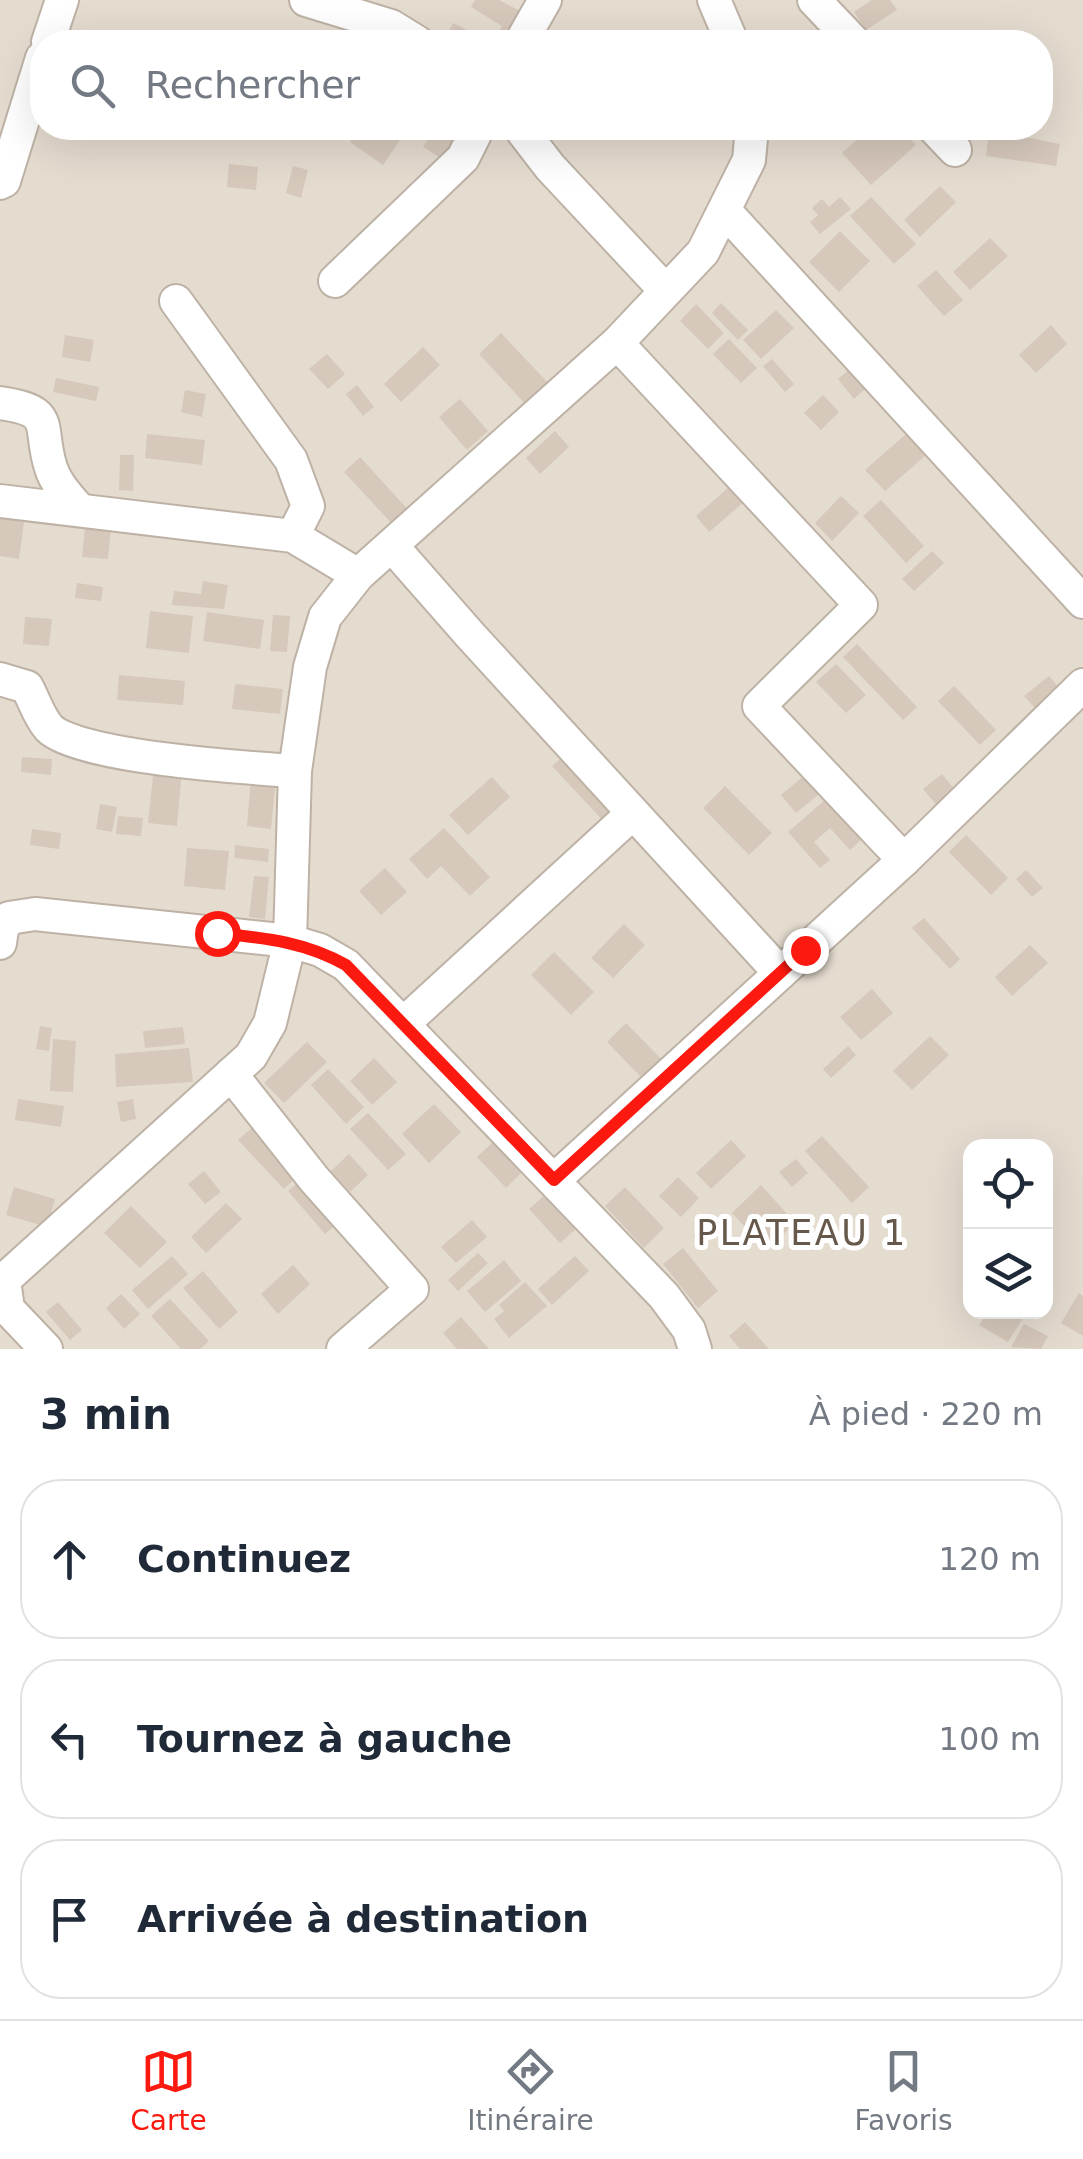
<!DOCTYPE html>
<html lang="fr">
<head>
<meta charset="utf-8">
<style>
  :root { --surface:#fff; --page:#f2f2f3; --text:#1f2937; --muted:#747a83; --line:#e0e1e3; --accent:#fb1910 }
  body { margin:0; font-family:"DejaVu Sans",sans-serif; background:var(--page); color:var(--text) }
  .controls { position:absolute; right:30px; bottom:30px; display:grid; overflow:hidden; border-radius:20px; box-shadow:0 10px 40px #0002 }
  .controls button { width:90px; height:90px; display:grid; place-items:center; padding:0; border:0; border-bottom:2px solid var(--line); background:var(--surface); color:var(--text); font:50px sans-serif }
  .stop { position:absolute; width:30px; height:30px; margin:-22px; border:8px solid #fb1910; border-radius:50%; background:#fff }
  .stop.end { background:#fb1910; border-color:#fff; box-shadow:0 2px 10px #0008 }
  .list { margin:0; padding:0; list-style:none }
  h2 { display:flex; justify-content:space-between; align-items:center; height:130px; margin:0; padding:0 40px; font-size:42px }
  h2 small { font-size:32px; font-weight:400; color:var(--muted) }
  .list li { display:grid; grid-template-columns:65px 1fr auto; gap:30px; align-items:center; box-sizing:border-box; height:160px; margin:0 20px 20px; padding:0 20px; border:2px solid var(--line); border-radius:40px }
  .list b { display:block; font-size:38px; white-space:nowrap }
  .list em { font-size:32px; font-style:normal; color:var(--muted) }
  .icon { flex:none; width:55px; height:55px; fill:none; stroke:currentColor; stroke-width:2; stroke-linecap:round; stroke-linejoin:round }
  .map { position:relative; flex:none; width:1083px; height:1349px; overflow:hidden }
  .search { position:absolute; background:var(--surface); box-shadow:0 10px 40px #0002; left:30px; right:30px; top:30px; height:110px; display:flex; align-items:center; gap:25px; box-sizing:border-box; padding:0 35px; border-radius:40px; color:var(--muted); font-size:38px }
  .sheet { height:670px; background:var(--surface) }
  nav { display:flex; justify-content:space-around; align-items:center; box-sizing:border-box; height:140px; border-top:2px solid var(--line); background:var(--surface); font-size:28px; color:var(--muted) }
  nav a { display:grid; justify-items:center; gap:5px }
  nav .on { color:var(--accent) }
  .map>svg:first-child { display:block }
  .residential { fill:#e5dcd0; fill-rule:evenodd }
  .building { fill:#d6c8bb }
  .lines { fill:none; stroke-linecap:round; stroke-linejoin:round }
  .minor-casing { stroke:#bdb2a5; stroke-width:36 }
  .minor { stroke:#fff; stroke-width:32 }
  .route { stroke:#fb1910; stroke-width:12 }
  .labels { text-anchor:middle; stroke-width:10; stroke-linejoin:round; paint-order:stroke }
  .quarter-label { font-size:35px; letter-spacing:2.5px; fill:#66584a; stroke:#fff }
</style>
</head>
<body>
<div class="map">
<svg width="1083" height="1349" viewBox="0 0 1083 1349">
  <rect width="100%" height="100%" fill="#f1ebe3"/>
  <path class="residential" d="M0,0H1083V1349H0ZM42,42H1040V128H42ZM970,1146H1046V1312H970Z"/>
  <g class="building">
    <polygon points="475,0 499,0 532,17 518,42 505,42 496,38 502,26 471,7"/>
    <polygon points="872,0 890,0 897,10 866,30 854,12"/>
    <polygon points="453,23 477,35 473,42 443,42"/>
    <polygon points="360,128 383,128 400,140 383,165 350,142"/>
    <polygon points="435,128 444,128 458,136 444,160 423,147"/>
    <polygon points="870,128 900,128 916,145 871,185 842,153"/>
    <polygon points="989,130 1060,144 1056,166 986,156"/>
    <polygon points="229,164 258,167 256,190 227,187"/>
    <polygon points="293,166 308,170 301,198 286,193"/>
    <polygon points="940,186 956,202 920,237 904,220"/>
    <polygon points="840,197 851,209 820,234 810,222 818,215 812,208 822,199 829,207"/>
    <polygon points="871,197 916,244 894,264 850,216"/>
    <polygon points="840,231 870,261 839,292 809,262"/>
    <polygon points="990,238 1008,256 970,290 953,272"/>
    <polygon points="936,270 963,300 944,316 917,286"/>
    <polygon points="721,303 748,330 738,340 712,313"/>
    <polygon points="696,304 724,333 708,349 680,321"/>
    <polygon points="776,310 794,328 761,359 743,340"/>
    <polygon points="1051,325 1067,344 1036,373 1019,355"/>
    <polygon points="501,333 552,387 529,408 479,354"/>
    <polygon points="65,335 94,340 90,362 62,357"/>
    <polygon points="729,339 757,368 741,383 713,354"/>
    <polygon points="423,347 440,365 401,402 384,384"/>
    <polygon points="327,354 345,374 328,389 309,369"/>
    <polygon points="772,359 794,384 785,392 763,366"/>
    <polygon points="856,364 872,383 854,399 838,379"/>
    <polygon points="56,378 99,387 96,401 53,392"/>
    <polygon points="357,385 374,407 363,416 346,394"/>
    <polygon points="185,390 206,394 202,417 181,412"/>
    <polygon points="823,395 839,412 821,430 804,413"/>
    <polygon points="460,399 488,431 467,450 439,417"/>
    <polygon points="915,426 934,448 885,491 865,470"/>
    <polygon points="555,431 569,447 540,474 526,458"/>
    <polygon points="147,434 205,440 202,465 145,458"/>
    <polygon points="120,455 134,455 133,491 119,490"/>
    <polygon points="360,457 411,513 395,527 344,472"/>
    <polygon points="737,480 751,496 709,532 696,516"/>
    <polygon points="841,496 859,513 832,541 815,523"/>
    <polygon points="881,500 924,546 906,563 863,516"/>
    <polygon points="0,519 24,522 19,559 0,556"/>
    <polygon points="85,527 111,529 108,559 82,557"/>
    <polygon points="932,551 944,563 914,591 902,579"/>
    <polygon points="203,581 228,585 224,609 172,605 174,591 201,594"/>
    <polygon points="77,583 103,587 101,601 75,598"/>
    <polygon points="150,611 193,616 189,653 146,648"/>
    <polygon points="207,612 264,620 260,649 203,641"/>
    <polygon points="273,615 290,616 287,652 270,651"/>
    <polygon points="25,617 52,619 49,646 23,644"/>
    <polygon points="857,644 917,707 903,720 843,657"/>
    <polygon points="836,664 866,695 846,713 816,682"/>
    <polygon points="119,675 185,681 183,705 117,700"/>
    <polygon points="1049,676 1066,696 1032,722 1027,715 1036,709 1024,696"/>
    <polygon points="235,684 283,689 280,714 232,709"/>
    <polygon points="954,686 996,730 980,745 938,701"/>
    <polygon points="571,750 627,811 609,827 552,766"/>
    <polygon points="22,757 52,759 51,775 21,772"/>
    <polygon points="154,767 182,770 177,826 148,823"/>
    <polygon points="813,768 829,786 796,813 781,795"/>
    <polygon points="942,774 958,794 940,809 923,789"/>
    <polygon points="251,776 276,778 271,829 247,826"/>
    <polygon points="492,777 510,797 468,835 449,815"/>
    <polygon points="725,786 772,833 749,855 703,808"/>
    <polygon points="834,792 870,832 850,850 830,828 814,842 830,860 820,868 788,832"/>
    <polygon points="100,804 117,807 112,832 96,829"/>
    <polygon points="118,816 143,818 141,836 116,834"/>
    <polygon points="444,828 490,877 470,896 441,866 427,879 409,859"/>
    <polygon points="32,829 61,833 59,849 30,845"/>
    <polygon points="966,835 1008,878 991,895 949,852"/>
    <polygon points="235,845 269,849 268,862 234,858"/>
    <polygon points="187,848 229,851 225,890 184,886"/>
    <polygon points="385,868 407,892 381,915 359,891"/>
    <polygon points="1026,870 1043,888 1032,897 1016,879"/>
    <polygon points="254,876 269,877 265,919 249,917"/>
    <polygon points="924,918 960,959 950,969 912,928"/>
    <polygon points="624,924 645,945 613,978 591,958"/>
    <polygon points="1030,945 1048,963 1012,996 995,977"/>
    <polygon points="554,952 594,992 571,1015 531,975"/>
    <polygon points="872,989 893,1013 861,1040 840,1017"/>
    <polygon points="626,1023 662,1060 643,1079 607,1042"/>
    <polygon points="40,1026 52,1028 49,1051 36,1049"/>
    <polygon points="183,1027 185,1044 145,1048 143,1031"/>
    <polygon points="930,1036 949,1055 912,1090 893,1071"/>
    <polygon points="53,1039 76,1041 73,1092 50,1091"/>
    <polygon points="307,1042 327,1062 284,1103 264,1083"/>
    <polygon points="848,1046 856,1055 831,1078 823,1069"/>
    <polygon points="189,1048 193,1082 116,1087 115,1054"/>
    <polygon points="374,1058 397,1082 372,1105 350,1081"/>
    <polygon points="328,1069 364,1107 346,1124 311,1085"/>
    <polygon points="18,1099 64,1106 61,1127 15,1120"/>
    <polygon points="133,1099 136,1119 121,1122 117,1102"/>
    <polygon points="434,1104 461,1132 429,1163 402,1134"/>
    <polygon points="368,1113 406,1154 388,1170 350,1129"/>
    <polygon points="257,1123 303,1171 284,1189 238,1140"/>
    <polygon points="822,1136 869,1187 852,1203 805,1151"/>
    <polygon points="495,1140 524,1170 506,1188 477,1157"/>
    <polygon points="731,1140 746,1156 711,1189 696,1173"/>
    <polygon points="349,1154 368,1175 350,1192 331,1171"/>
    <polygon points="796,1159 808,1173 792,1187 779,1172"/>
    <polygon points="204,1171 221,1192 205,1204 188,1184"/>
    <polygon points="308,1174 345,1217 325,1234 288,1191"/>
    <polygon points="678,1177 699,1198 681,1217 659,1196"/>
    <polygon points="761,1185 795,1223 767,1250 732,1213"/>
    <polygon points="14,1187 55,1199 47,1227 6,1215"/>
    <polygon points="625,1187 664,1228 644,1248 605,1206"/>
    <polygon points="547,1193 578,1227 560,1243 529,1209"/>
    <polygon points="226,1203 242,1219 206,1253 191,1237"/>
    <polygon points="131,1206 167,1242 140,1268 104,1233"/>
    <polygon points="472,1220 487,1237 456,1263 441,1247"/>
    <polygon points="713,1220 721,1229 700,1245 693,1236"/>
    <polygon points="683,1248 718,1291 698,1308 663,1264"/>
    <polygon points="478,1253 488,1263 458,1291 448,1280"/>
    <polygon points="172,1256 188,1274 148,1309 132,1290"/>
    <polygon points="575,1256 589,1271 552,1305 538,1289"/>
    <polygon points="504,1260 521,1281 485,1312 467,1291"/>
    <polygon points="293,1265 310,1284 278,1314 261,1294"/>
    <polygon points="203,1271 238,1312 219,1329 183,1288"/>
    <polygon points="525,1282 547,1306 509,1338 494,1319 504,1311 499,1305"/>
    <polygon points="1079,1293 1083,1296 1083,1336 1061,1323"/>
    <polygon points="121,1294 140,1314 124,1329 106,1308"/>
    <polygon points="170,1299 209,1341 200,1349 181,1349 151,1316"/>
    <polygon points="58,1302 82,1330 70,1340 46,1312"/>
    <polygon points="988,1312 1027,1312 1008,1342 979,1325"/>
    <polygon points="461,1317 489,1349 457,1349 443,1333"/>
    <polygon points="745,1322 769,1349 740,1349 729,1336"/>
    <polygon points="1024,1324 1048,1336 1041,1349 1011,1347"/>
  </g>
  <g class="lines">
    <defs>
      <g id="minor">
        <polyline points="306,0 391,26 417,42"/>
        <polyline points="714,0 732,42"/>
        <polyline points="814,0 854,42"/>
        <polyline points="48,42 62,0"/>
        <polyline points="521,42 545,0"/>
        <polyline points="520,128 550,167 665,290"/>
        <polyline points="934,128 955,150"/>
        <polyline points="0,183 4,181 42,58"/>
        <polyline points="725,211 1083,602"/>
        <polyline points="335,281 463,158 478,128"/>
        <polyline points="176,301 291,460 308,506 293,536"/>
        <polyline points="617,343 861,605 759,706 904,860"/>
        <path d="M0,403C58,411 37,426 51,468C56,484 68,496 78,508"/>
        <polyline points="0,501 293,536 358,575"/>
        <polyline points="392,546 471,636 780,973"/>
        <path d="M0,679L27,687C34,700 39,717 49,728C77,757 249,768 295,771"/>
        <polyline points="0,943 2,929 9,918 35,914 290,941 320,950 346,965 664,1296 689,1330 695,1349"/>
        <polyline points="403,1024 633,813"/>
        <polyline points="231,1074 314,1179 412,1289 343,1349"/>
        <polyline points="554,1180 904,860 1083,685"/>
        <polyline points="0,1279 4,1280 251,1056 270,1023 290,941 295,771 310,667 325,617 358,575 617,343 703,252 749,160 752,128"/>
        <polyline points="4,1280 8,1309 46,1349"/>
      </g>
    </defs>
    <use href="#minor" class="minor-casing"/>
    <use href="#minor" class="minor"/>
  </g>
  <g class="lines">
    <path class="route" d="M217,933C263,938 304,941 346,965L554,1180L805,950"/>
  </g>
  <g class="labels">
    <g class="quarter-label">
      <text x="802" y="1245">PLATEAU 1</text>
    </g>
  </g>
</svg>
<div class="controls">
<button><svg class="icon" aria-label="locate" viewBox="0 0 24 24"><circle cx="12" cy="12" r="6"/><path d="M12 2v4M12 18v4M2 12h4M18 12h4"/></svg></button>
<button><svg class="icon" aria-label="layers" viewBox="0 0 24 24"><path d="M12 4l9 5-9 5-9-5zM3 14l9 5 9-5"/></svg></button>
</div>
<div class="stop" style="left:217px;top:933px"></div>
<div class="stop end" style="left:805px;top:950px"></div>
<div class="search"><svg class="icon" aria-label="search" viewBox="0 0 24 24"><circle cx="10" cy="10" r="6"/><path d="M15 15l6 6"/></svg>Rechercher</div>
</div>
<section class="sheet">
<h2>3 min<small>À pied · 220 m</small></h2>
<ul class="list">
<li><svg class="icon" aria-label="ahead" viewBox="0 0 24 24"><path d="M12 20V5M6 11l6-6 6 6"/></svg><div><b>Continuez</b></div><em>120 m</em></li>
<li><svg class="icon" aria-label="left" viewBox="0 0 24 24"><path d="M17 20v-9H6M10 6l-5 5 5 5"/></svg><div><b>Tournez à gauche</b></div><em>100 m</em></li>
<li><svg class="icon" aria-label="arrive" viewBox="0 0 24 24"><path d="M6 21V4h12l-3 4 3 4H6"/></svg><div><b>Arrivée à destination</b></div></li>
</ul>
</section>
<nav>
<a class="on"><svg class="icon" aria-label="map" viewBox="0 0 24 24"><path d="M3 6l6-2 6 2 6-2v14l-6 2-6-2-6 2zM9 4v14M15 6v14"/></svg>Carte</a>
<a><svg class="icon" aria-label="directions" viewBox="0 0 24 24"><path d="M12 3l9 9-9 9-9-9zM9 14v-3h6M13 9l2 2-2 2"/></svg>Itinéraire</a>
<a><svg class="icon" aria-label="saved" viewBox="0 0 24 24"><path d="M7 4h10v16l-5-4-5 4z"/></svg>Favoris</a>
</nav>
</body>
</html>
